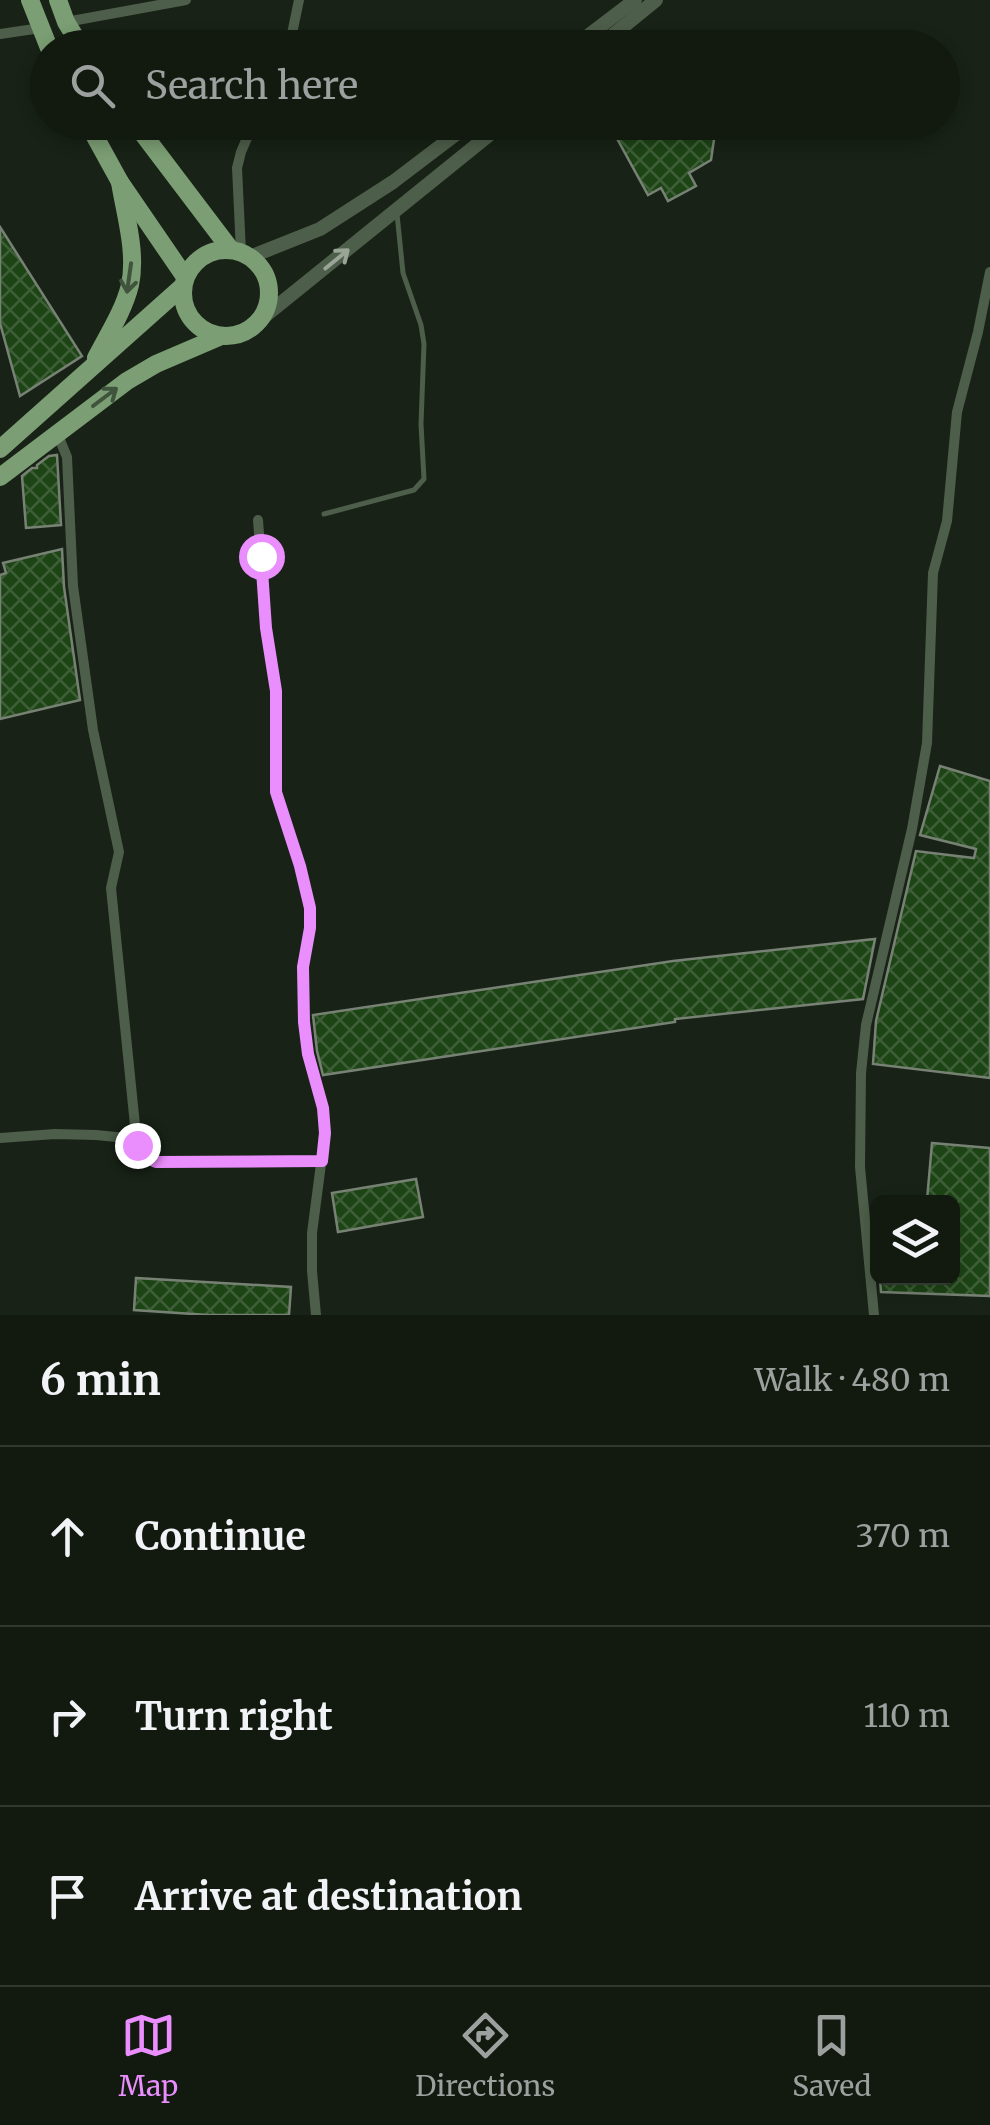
<!DOCTYPE html>
<html lang="en">
<head>
<meta charset="utf-8">
<style>
  :root { --surface:#121a10; --page:#1b2319; --text:#f1f3f6; --muted:#9ca19f; --line:#313830; --accent:#ea8dfd }
  body { margin:0; font-family:Merriweather,serif; background:var(--page); color:var(--text) }
  .controls { position:absolute; right:30px; bottom:30px; display:grid; overflow:hidden; border-radius:15px; box-shadow:0 5px 15px #0003 }
  .controls button { width:90px; height:90px; display:grid; place-items:center; padding:0; border:0; border-bottom:2px solid var(--line); background:var(--surface); color:var(--text); font:50px sans-serif }
  .stop { position:absolute; width:30px; height:30px; margin:-22px; border:8px solid #ea8dfd; border-radius:50%; background:#fff }
  .stop.end { background:#ea8dfd; border-color:#fff; box-shadow:0 2px 10px #0008 }
  .list { margin:0; padding:0; list-style:none }
  h2 { display:flex; justify-content:space-between; align-items:center; height:130px; margin:0; padding:0 40px; font-size:42px }
  h2 small { font-size:32px; font-weight:400; color:var(--muted) }
  .list li { display:grid; grid-template-columns:65px 1fr auto; gap:30px; align-items:center; box-sizing:border-box; height:180px; padding:0 40px; border-top:2px solid var(--line) }
  .list b { display:block; font-size:38px; white-space:nowrap }
  .list em { font-size:32px; font-style:normal; color:var(--muted) }
  .icon { flex:none; width:55px; height:55px; fill:none; stroke:currentColor; stroke-width:2; stroke-linecap:round; stroke-linejoin:round }
  .map { position:relative; flex:none; width:990px; height:1315px; overflow:hidden }
  .search { position:absolute; background:var(--surface); box-shadow:0 5px 15px #0003; left:30px; right:30px; top:30px; height:110px; display:flex; align-items:center; gap:25px; box-sizing:border-box; padding:0 35px; border-radius:55px; color:var(--muted); font-size:38px }
  .sheet { height:670px; background:var(--surface) }
  nav { display:flex; justify-content:space-around; align-items:center; box-sizing:border-box; height:140px; border-top:2px solid var(--line); background:var(--surface); font-size:28px; color:var(--muted) }
  nav a { display:grid; justify-items:center; gap:5px }
  nav .on { color:var(--accent) }
  .map>svg:first-child { display:block }
  .building { fill:url(#building-cross-hatch); stroke:#778274; stroke-width:2.5 }
  .lines { fill:none; stroke-linecap:round; stroke-linejoin:round }
  .service { stroke:#4d5e4a; stroke-width:5 }
  .minor { stroke:#4d5e4a; stroke-width:10 }
  .tertiary { stroke:#4d5e4a; stroke-width:14 }
  .primary { stroke:#7b9e74; stroke-width:18 }
  .oneway { stroke:#9aa598 }
  .oneway2 { stroke:#40543d }
  .route { stroke:#ea8dfd; stroke-width:12 }
</style>
</head>
<body>
<div class="map">
<svg width="990" height="1315" viewBox="0 0 990 1315">
  <defs>
    <pattern id="building-cross-hatch" width="8" height="8" patternUnits="userSpaceOnUse" patternTransform="scale(2.5)"><rect width="8" height="8" fill="#1d4415"/><path d="M0 0l8 8M0 8l8-8" fill="none" stroke="#3d5e36"/></pattern>
  </defs>
  <rect width="100%" height="100%" fill="#182216"/>
  <g class="building">
    <polygon points="608,122 709,122 715,133 711,160 689,173 696,186 668,201 661,188 648,195"/>
    <polygon points="0,227 82,356 20,396 0,323"/>
    <polygon points="57,455 61,525 26,528 22,476 32,468 37,468 37,465 49,456"/>
    <polygon points="62,549 64,587 80,700 0,719 0,575 6,573 3,563"/>
    <polygon points="940,766 990,781 990,1078 873,1064 876,1021 916,851 974,858 976,849 920,835"/>
    <polygon points="875,939 863,999 675,1019 675,1022 323,1075 317,1051 313,1015 673,961"/>
    <polygon points="932,1143 990,1148 990,1296 881,1292 880,1278 952,1278 952,1202 927,1200"/>
    <polygon points="416,1179 423,1217 338,1232 332,1193"/>
    <polygon points="136,1278 291,1287 289,1315 208,1315 134,1310"/>
  </g>
  <g class="lines">
    <polyline class="service" points="324,514 414,490 424,479 421,424 424,344 421,325 403,273 397,214"/>
    <g class="minor">
      <polyline points="66,22 186,0"/>
      <polyline points="0,34 41,28"/>
      <polyline points="289,48 299,0"/>
      <polyline points="241,252 237,168 241,152 254,122"/>
      <polyline points="57,433 67,457 73,586 93,730 119,852 111,888 137,1145 146,1158 156,1162 322,1161"/>
      <polyline points="258,520 266,628 276,691 276,792 300,866 310,908 310,928 303,967 304,1021 308,1053 323,1108 325,1133 312,1233 312,1271 316,1315"/>
      <polyline points="0,1138 55,1134 96,1135 136,1139"/>
      <polyline points="874,1315 860,1167 861,1073 866,1025 912,829 927,743 933,573 947,521 957,412 978,332 990,272"/>
    </g>
    <g class="tertiary">
      <polyline points="572,48 635,0"/>
      <polyline points="597,48 656,0"/>
      <polyline points="250,257 320,229 393,182 472,122"/>
      <polyline points="260,320 505,122"/>
    </g>
    <g class="primary">
      <polyline points="30,0 49,48"/>
      <polyline points="58,0 66,22 82,48"/>
      <polyline points="87,122 120,182 185,277"/>
      <polyline points="134,122 231,250"/>
      <circle cx="226" cy="293" r="43"/>
      <path d="M96,358C108,335 124,310 130,285C137,252 125,214 120,182"/>
      <polyline points="0,449 183,286"/>
      <polyline points="0,477 127,381 156,364 219,337"/>
    </g>
  </g>
  <defs><path id="oneway-shaft" d="M-6 0H5M1.5-3L5.5 0L1.5 3" fill="none" stroke-width="1.6" stroke-linecap="round" stroke-linejoin="round" transform="scale(2.5)"/></defs>
  <use class="oneway" href="#oneway-shaft" transform="translate(337 259) rotate(-39)"/>
  <g class="oneway2">
    <use href="#oneway-shaft" transform="translate(129 278) rotate(98)"/>
    <use href="#oneway-shaft" transform="translate(105 397) rotate(-37)"/>
  </g>
  <g class="lines">
    <polyline class="route" points="137,1145 146,1158 156,1162 322,1161 325,1133 323,1108 308,1054 304,1022 303,967 310,928 310,908 300,866 276,792 276,691 266,628 261,556"/>
  </g>
</svg>
<div class="controls">
<button><svg class="icon" aria-label="layers" viewBox="0 0 24 24"><path d="M12 4l9 5-9 5-9-5zM3 14l9 5 9-5"/></svg></button>
</div>
<div class="stop" style="left:261px;top:556px"></div>
<div class="stop end" style="left:137px;top:1145px"></div>
<div class="search"><svg class="icon" aria-label="search" viewBox="0 0 24 24"><circle cx="10" cy="10" r="6"/><path d="M15 15l6 6"/></svg>Search here</div>
</div>
<section class="sheet">
<h2>6 min<small>Walk · 480 m</small></h2>
<ul class="list">
<li><svg class="icon" aria-label="ahead" viewBox="0 0 24 24"><path d="M12 20V5M6 11l6-6 6 6"/></svg><div><b>Continue</b></div><em>370 m</em></li>
<li><svg class="icon" aria-label="right" viewBox="0 0 24 24"><path d="M7 20v-9h11M14 6l5 5-5 5"/></svg><div><b>Turn right</b></div><em>110 m</em></li>
<li><svg class="icon" aria-label="arrive" viewBox="0 0 24 24"><path d="M6 21V4h12l-3 4 3 4H6"/></svg><div><b>Arrive at destination</b></div></li>
</ul>
</section>
<nav>
<a class="on"><svg class="icon" aria-label="map" viewBox="0 0 24 24"><path d="M3 6l6-2 6 2 6-2v14l-6 2-6-2-6 2zM9 4v14M15 6v14"/></svg>Map</a>
<a><svg class="icon" aria-label="directions" viewBox="0 0 24 24"><path d="M12 3l9 9-9 9-9-9zM9 14v-3h6M13 9l2 2-2 2"/></svg>Directions</a>
<a><svg class="icon" aria-label="saved" viewBox="0 0 24 24"><path d="M7 4h10v16l-5-4-5 4z"/></svg>Saved</a>
</nav>
</body>
</html>
